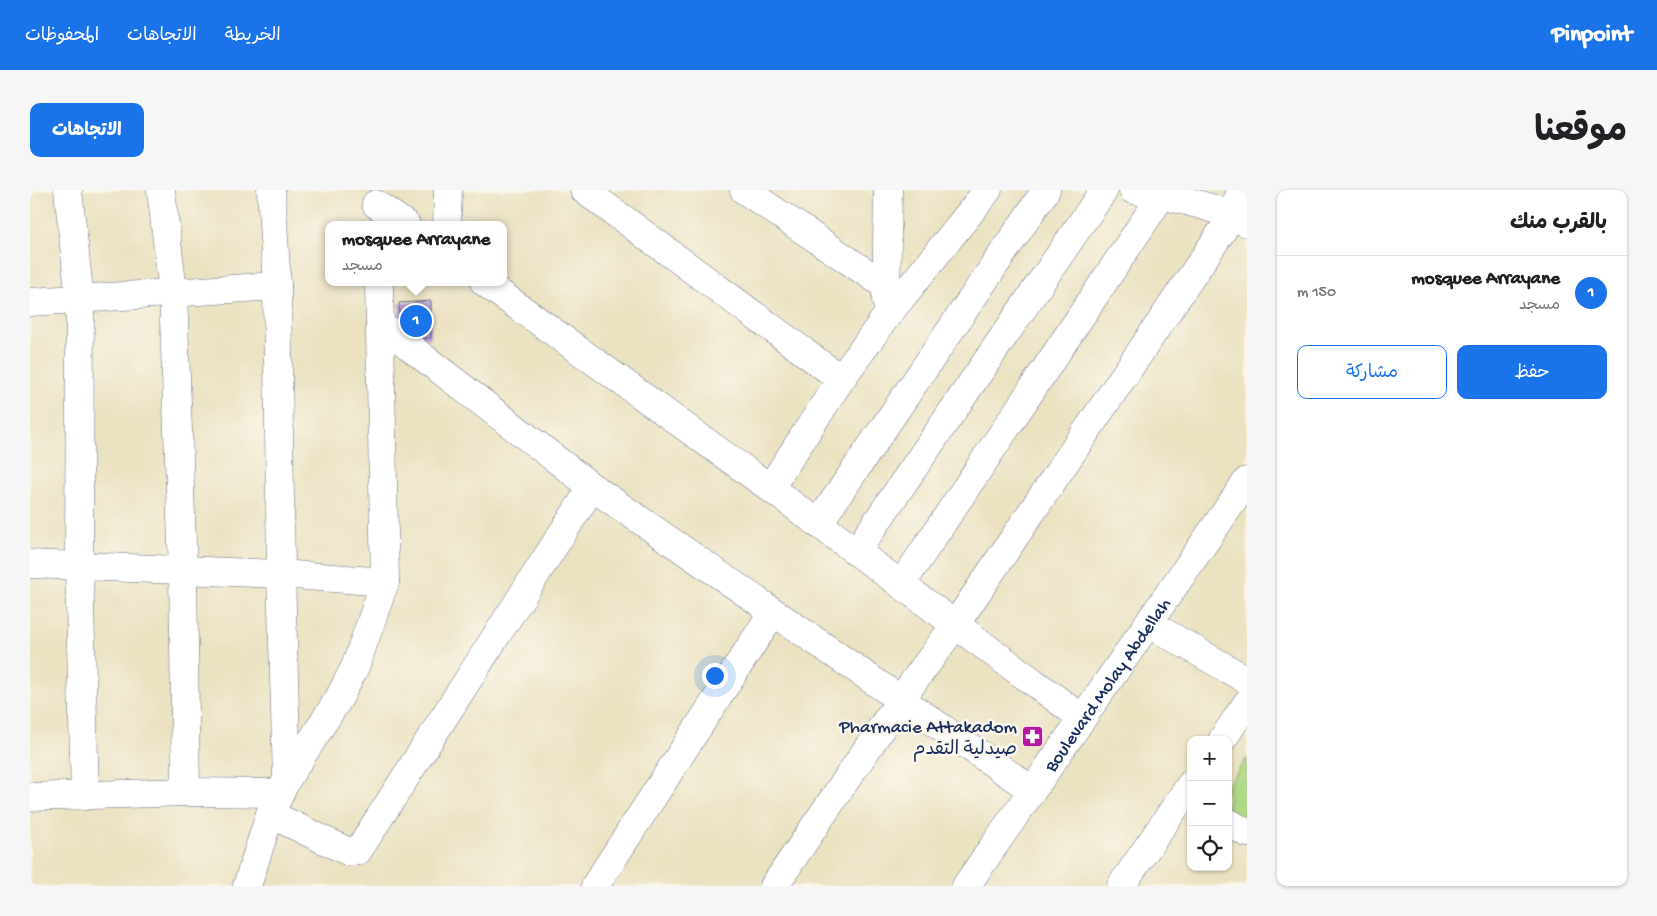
<!DOCTYPE html>
<html lang="ar">
<head>
<meta charset="utf-8">
<style>
  :root { --surface:#fff; --page:#f6f6f6; --text:#202124; --muted:#757577; --line:#e0e0e0; --accent:#1a73e8 }
  body { margin:0; font-family:"Gochi Hand","Playpen Sans Arabic",sans-serif; background:var(--page); color:var(--text); direction:rtl }
  .controls { position:absolute; right:15px; bottom:15px; display:grid; overflow:hidden; border-radius:10px; box-shadow:0 1px 4px #0004 }
  .controls button { width:45px; height:45px; display:grid; place-items:center; padding:0; border:0; border-bottom:1px solid var(--line); background:var(--surface); color:var(--text); font:25px sans-serif }
  .you { position:absolute; left:684px; top:485px; width:18px; height:18px; margin:-12px; border:4px solid #fff; border-radius:50%; background:#1a73e8; box-shadow:0 0 0 8px #1a73e833 }
  .badge { display:grid; place-items:center; width:32px; height:32px; border-radius:50%; background:var(--accent); color:#fff; font-size:16px; font-weight:700 }
  .pin { position:absolute; translate:-50% -50%; border:2px solid #fff; box-shadow:0 1px 5px #0006 }
  .popup { position:absolute; left:295px; top:31px; width:182px; height:65px; box-sizing:border-box; display:grid; place-content:center; border-radius:10px; background:var(--surface); filter:drop-shadow(0 1px 4px #0005); font-size:16px; white-space:nowrap; color:var(--muted) }
  .popup b { font-size:19px; color:var(--text) }
  .popup::after { content:''; position:absolute; left:50%; top:100%; margin-left:-10px; border:10px solid transparent; border-top-color:var(--surface) }
  .list { margin:0; padding:0; list-style:none }
  h2 { display:flex; justify-content:space-between; align-items:center; height:65px; margin:0; padding:0 20px; font-size:21px }
  h2 small { font-size:16px; font-weight:400; color:var(--muted) }
  .list li { display:grid; grid-template-columns:32px 1fr auto; gap:15px; align-items:center; box-sizing:border-box; height:75px; padding:0 20px; border-top:1px solid var(--line) }
  .list b { display:block; font-size:19px; white-space:nowrap }
  .list p { margin:0; font-size:16px; white-space:nowrap; color:var(--muted) }
  .list em { font-size:16px; font-style:normal; color:var(--muted) }
  .actions { display:flex; gap:10px; padding:15px 20px }
  .actions a { flex:1; padding:11px 0; border:1px solid var(--accent); border-radius:10px; text-align:center; font-size:18px; color:var(--accent) }
  .actions .main { background:var(--accent); color:#fff }
  .icon { flex:none; width:28px; height:28px; fill:none; stroke:currentColor; stroke-width:2; stroke-linecap:round; stroke-linejoin:round }
  .map { position:relative; flex:none; width:1217px; height:696px; overflow:hidden; direction:ltr; border-radius:10px }
  header { display:flex; align-items:center; gap:30px; box-sizing:border-box; height:70px; padding:0 25px; background:var(--accent); color:#fff }
  header strong { font-size:24px }
  nav { display:flex; gap:28px; margin-inline-start:auto; font-size:18px }
  .intro { display:flex; align-items:center; justify-content:space-between; box-sizing:border-box; height:120px; padding:0 30px }
  h1 { margin:0; font-size:35px }
  .button { padding:12px 22px; border-radius:10px; background:var(--accent); color:#fff; font-size:18px; font-weight:700 }
  main { display:flex; gap:30px; padding:0 30px }
  aside { flex:1; background:var(--surface); border-radius:10px; box-shadow:0 1px 4px #0004 }
  .map>svg:first-child { display:block }
  .green { fill:#afd883; stroke:#658470 }
  .building { fill:#b79cde }
  .lines { fill:none; stroke-linecap:round; stroke-linejoin:round }
  .minor-casing { stroke:#646e81; stroke-width:29 }
  .major-casing { stroke:#646e81; stroke-width:29 }
  .minor { stroke:#fff; stroke-width:28 }
  .major { stroke:#fff; stroke-width:28 }
  .labels { text-anchor:middle; stroke-width:5; stroke-linejoin:round; paint-order:stroke }
  .street-label { font-size:19px; fill:#1b2f5e; stroke:#fbf7ec }
  .poi-label { font-size:19px; fill:#1b2f5e; stroke:#fbf7ec; text-anchor:end }
</style>
</head>
<body>
<header>
<strong>Pinpoint</strong>
<nav><a>الخريطة</a><a>الاتجاهات</a><a>المحفوظات</a></nav>
</header>
<div class="intro"><h1>موقعنا</h1><a class="button">الاتجاهات</a></div>
<main>
<aside>
<h2>بالقرب منك<small></small></h2>
<ul class="list">
<li><span class="badge">1</span><div><b>mosquee Arrayane</b><p>مسجد</p></div><em>150 m</em></li>
</ul>
<div class="actions"><a class="main">حفظ</a><a>مشاركة</a></div>
</aside>
<div class="map">
<svg width="1217" height="696" viewBox="0 0 1217 696">
  <rect width="100%" height="100%" fill="#fbf7ec"/>
  <filter id="ink" filterUnits="userSpaceOnUse"><feTurbulence type="fractalNoise" baseFrequency=".02" numOctaves="2"/><feDisplacementMap in="SourceGraphic" scale="10" xChannelSelector="R" yChannelSelector="G"/><feConvolveMatrix kernelMatrix="1 2 1 2 8 2 1 2 1" color-interpolation-filters="sRGB"/></filter>
  <filter id="wash" filterUnits="userSpaceOnUse"><feTurbulence type="fractalNoise" baseFrequency=".0096" numOctaves="4" result="noise"/><feDisplacementMap in="SourceGraphic" scale="20" xChannelSelector="R" yChannelSelector="G"/><feGaussianBlur stdDeviation="1.12" result="paint"/><feColorMatrix in="noise" values="0 0 0 0 0 0 0 0 0 0 0 0 0 0 0 0 0 1.4 0 .05"/><feComposite in="paint" operator="in"/></filter>
  <g filter="url(#wash)">
    <rect width="100%" height="100%" fill="#ebe2c2"/>
    <polygon class="green" points="1217,568 1217,654 1198,641 1198,595"/>
    <g id="blocks">
      <polygon class="building" points="401,111 401,148 372,150 369,113"/>
    </g>
  </g>
  <g filter="url(#ink)">
    <use href="#blocks" fill-opacity="0" stroke="#646e81" stroke-width="1"/>
    <g class="lines">
      <defs>
        <g id="minor">
          <polyline points="38,0 50,110 49,376 55,606"/>
          <polyline points="131,0 143,102 153,381 156,602"/>
          <polyline points="241,0 247,96 251,384 257,589"/>
          <polyline points="554,0 811,189"/>
          <polyline points="714,0 856,96"/>
          <path d="M1103,0C1137,6 1187,16 1217,33"/>
          <polyline points="346,14 376,35"/>
          <polyline points="417,35 418,0"/>
          <polyline points="454,92 740,298 1052,528"/>
          <polyline points="856,111 858,0"/>
          <polyline points="0,112 247,96"/>
          <polyline points="350,134 562,297 1002,600"/>
          <polyline points="740,298 811,189 856,127 958,0"/>
          <polyline points="788,334 1016,0"/>
          <polyline points="826,362 1074,0"/>
          <polyline points="0,374 251,384 355,392"/>
          <polyline points="871,395 1132,5 1133,0"/>
          <polyline points="1118,433 1217,490"/>
          <polyline points="1192,550 1217,513"/>
          <polyline points="0,607 156,602 250,603"/>
          <polyline points="240,624 319,662 328,661 562,297"/>
          <polyline points="1198,632 1217,643"/>
          <polyline points="217,696 240,624 257,589 309,508 325,477 355,392 349,92"/>
          <polyline points="565,696 743,422"/>
          <polyline points="744,696 871,509 925,435 1203,25 1211,0"/>
          <polyline points="1091,696 1161,594"/>
        </g>
        <g id="major">
          <path id="s1" d="M936,696L1217,291"/>
        </g>
      </defs>
      <use href="#minor" class="minor-casing"/>
      <use href="#major" class="major-casing"/>
      <use href="#minor" class="minor"/>
      <use href="#major" class="major"/>
    </g>
  </g>
  <defs>
    <symbol id="pharmacy-square" viewBox="-11 -11 22 22"><rect x="-9" y="-9" width="18" height="18" rx="4" fill="#b5179e" stroke="#fbf7ec"/><path d="M-2-6h4v4h4v4h-4v4h-4v-4h-4v-4h4Z" fill="#fff"/></symbol>
  </defs>
  <g fill-rule="evenodd">
    <use href="#pharmacy-square" x="990" y="534" width="25" height="25"/>
  </g>
  <g class="labels">
    <g class="street-label">
      <text dy="7" stroke="none"><textPath href="#s1" startOffset="246">Boulevard Molay Abdellah</textPath></text>
    </g>
    <g class="poi-label">
      <text x="987" y="542">Pharmacie Attakadom<tspan x="987" dy="22">صيدلية التقدم</tspan></text>
    </g>
  </g>
</svg>
<div class="controls">
<button>+</button>
<button>−</button>
<button><svg class="icon" aria-label="locate" viewBox="0 0 24 24"><circle cx="12" cy="12" r="6"/><path d="M12 2v4M12 18v4M2 12h4M18 12h4"/></svg></button>
</div>
<div class="you"></div>
<div class="pin badge" style="left:386px;top:131px">1</div>
<div class="popup"><b>mosquee Arrayane</b>مسجد</div>
</div>
</main>
</body>
</html>
